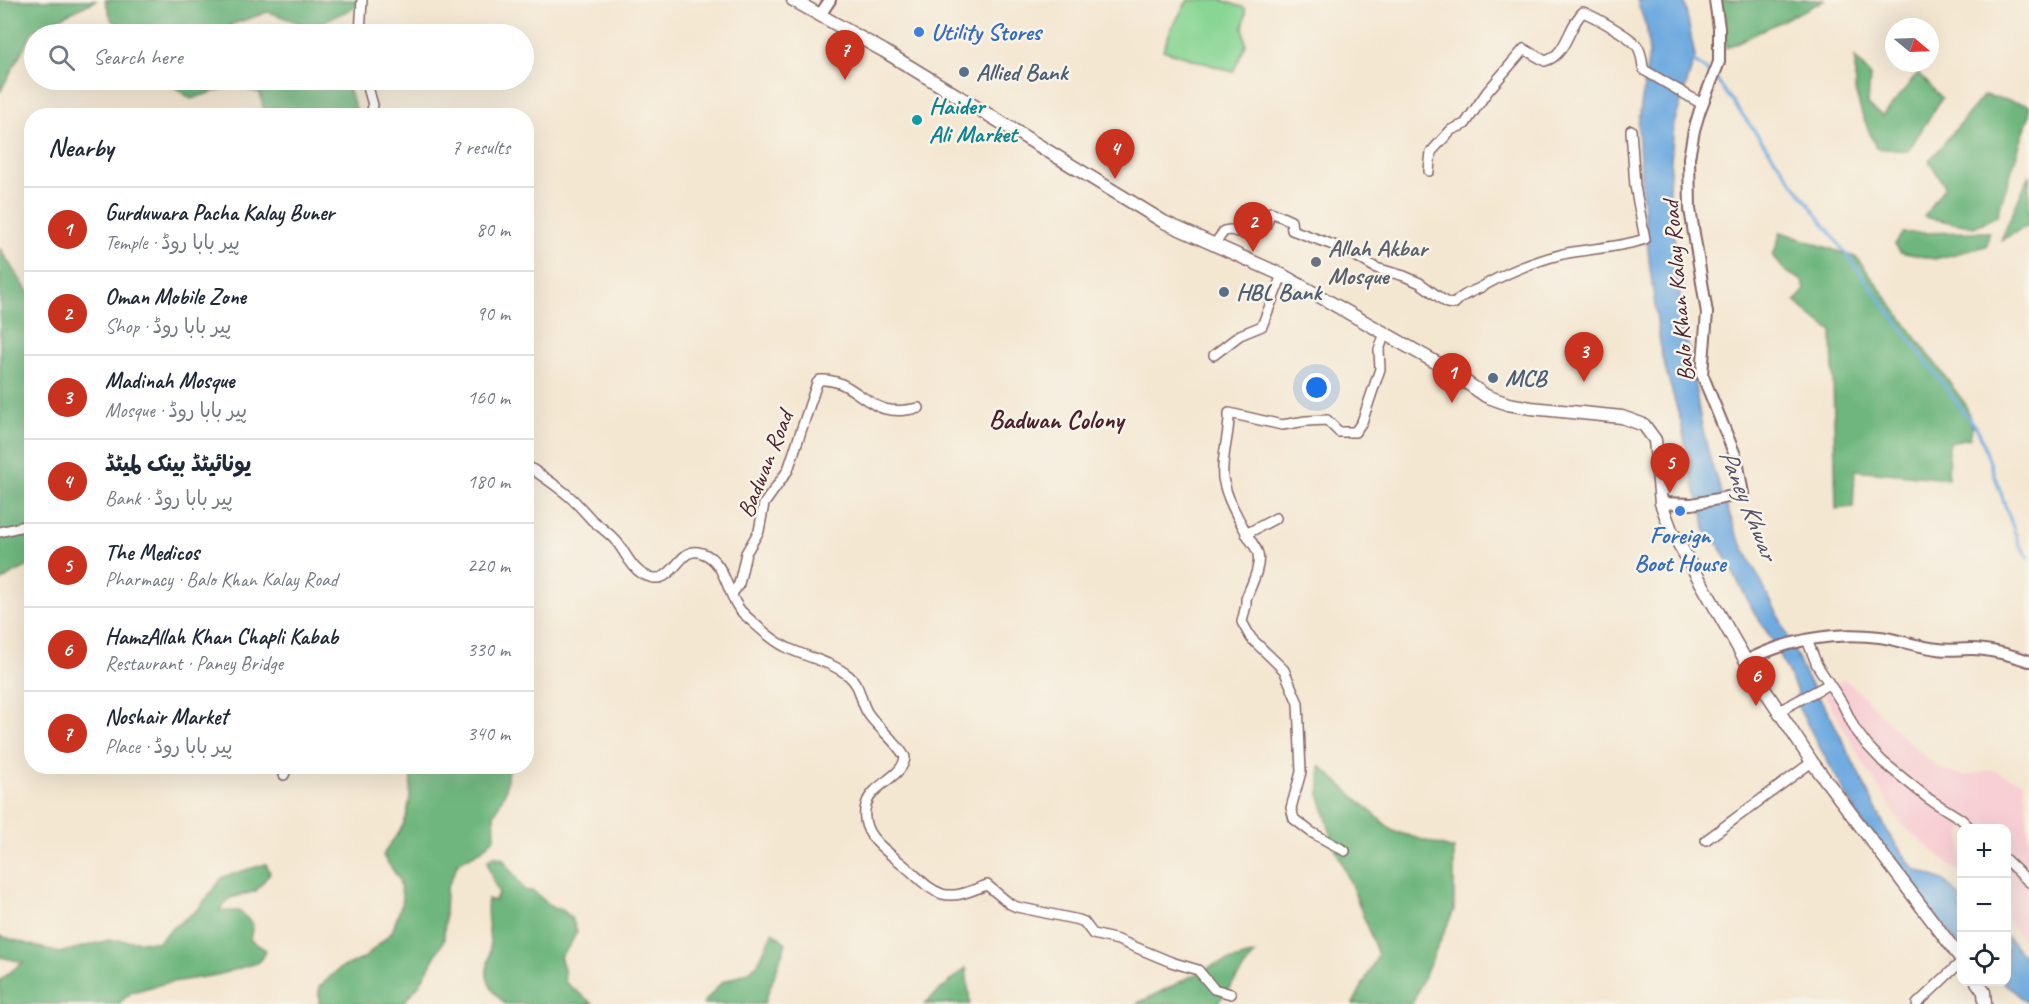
<!DOCTYPE html>
<html lang="en">
<head>
<meta charset="utf-8">
<style>
  :root { --surface:#fff; --page:#f6f6f7; --text:#1f2937; --muted:#747a83; --line:#e0e1e3; --accent:#c8321e }
  body { margin:0; font-family:Caveat,"Playpen Sans Arabic",sans-serif; background:var(--page); color:var(--text) }
  .controls { position:absolute; right:18px; bottom:18px; display:grid; overflow:hidden; border-radius:12px; box-shadow:0 6px 24px #0002 }
  .controls button { width:54px; height:54px; display:grid; place-items:center; padding:0; border:0; border-bottom:2px solid var(--line); background:var(--surface); color:var(--text); font:30px sans-serif }
  .compass { position:absolute; left:1885px; top:18px; width:54px; height:54px; border-radius:50%; background:var(--surface); box-shadow:0 6px 24px #0002; rotate:109deg }
  .you { position:absolute; left:1317px; top:388px; width:21px; height:21px; margin:-15px; border:4px solid #fff; border-radius:50%; background:#1a73e8; box-shadow:0 0 0 9px #1a73e833 }
  .badge { display:grid; place-items:center; width:39px; height:39px; border-radius:50%; background:var(--accent); color:#fff; font-size:20px; font-weight:700 }
  .pin { position:absolute; translate:-50% -50px; filter:drop-shadow(0 2px 3px #0008) }
  .pin::after { content:''; position:absolute; top:32px; width:21px; height:18px; background:inherit; clip-path:polygon(0 0,100% 0,50% 100%) }
  .list { margin:0; padding:0; list-style:none }
  h2 { display:flex; justify-content:space-between; align-items:center; height:78px; margin:0; padding:0 24px; font-size:26px }
  h2 small { font-size:20px; font-weight:400; color:var(--muted) }
  .list li { display:grid; grid-template-columns:39px 1fr auto; gap:18px; align-items:center; box-sizing:border-box; height:84px; padding:0 24px; border-top:2px solid var(--line) }
  .list b { display:block; font-size:22px; white-space:nowrap }
  .list p { margin:0; font-size:20px; white-space:nowrap; color:var(--muted) }
  .list em { font-size:20px; font-style:normal; color:var(--muted) }
  .icon { flex:none; width:33px; height:33px; fill:none; stroke:currentColor; stroke-width:2; stroke-linecap:round; stroke-linejoin:round }
  .map { position:relative; flex:none; width:2029px; height:1004px; overflow:hidden }
  .search { position:absolute; background:var(--surface); box-shadow:0 6px 24px #0002; left:24px; top:24px; width:510px; height:66px; display:flex; align-items:center; gap:15px; box-sizing:border-box; padding:0 21px; border-radius:33px; color:var(--muted); font-size:22px }
  .panel { position:absolute; background:var(--surface); box-shadow:0 6px 24px #0002; left:24px; top:108px; width:510px; height:666px; border-radius:24px }
  .map>svg:first-child { display:block }
  .built { fill:#f7cfd4 }
  .green { fill:#88d594; stroke:#697a60; stroke-width:1.5 }
  .forest { fill:#6eb67e; stroke:#5c6a54; stroke-width:1.5 }
  .water { fill:#6fabe0; stroke:#5c6586; stroke-width:1.5 }
  .lines { fill:none; stroke-linecap:round; stroke-linejoin:round }
  .stream { stroke:#6fabe0; stroke-width:3 }
  .minor-casing { stroke:#866565; stroke-width:12 }
  .tertiary-casing { stroke:#866565; stroke-width:14 }
  .secondary-casing { stroke:#866565; stroke-width:15 }
  .minor { stroke:#fff; stroke-width:9 }
  .tertiary { stroke:#fff; stroke-width:10 }
  .secondary { stroke:#fff; stroke-width:12 }
  .shop-dot { fill:#3f7fe0; stroke:#f7f3e8; stroke-width:2 }
  .service-dot { fill:#5c6f8a; stroke:#f7f3e8; stroke-width:2 }
  .culture-dot { fill:#0f9aa8; stroke:#f7f3e8; stroke-width:2 }
  .worship-dot { fill:#6b7280; stroke:#f7f3e8; stroke-width:2 }
  .labels { text-anchor:middle; stroke-width:5; stroke-linejoin:round; paint-order:stroke }
  .shop-label { font-size:24px; font-weight:bold; fill:#366cbe; stroke:#f7f3e8; text-anchor:start }
  .service-label { font-size:24px; font-weight:bold; fill:#4e5e75; stroke:#f7f3e8; text-anchor:start }
  .culture-label { font-size:24px; font-weight:bold; fill:#0d838f; stroke:#f7f3e8; text-anchor:start }
  .worship-label { font-size:24px; font-weight:bold; fill:#5b616d; stroke:#f7f3e8; text-anchor:start }
  .street-label { font-size:24px; fill:#4a1f2b; stroke:#f7f3e8 }
  .neighbourhood-label { font-size:26px; font-weight:bold; fill:#4a1f2b; stroke:#f7f3e8 }
  .water-label { font-size:26px; font-style:italic; fill:#57506a; stroke:#f7f3e8 }
</style>
</head>
<body>
<div class="map">
<svg width="2029" height="1004" viewBox="0 0 2029 1004">
  <rect width="100%" height="100%" fill="#f7f3e8"/>
  <filter id="ink" filterUnits="userSpaceOnUse"><feTurbulence type="fractalNoise" baseFrequency=".0167" numOctaves="2"/><feDisplacementMap in="SourceGraphic" scale="12" xChannelSelector="R" yChannelSelector="G"/><feConvolveMatrix kernelMatrix="1 2 1 2 8 2 1 2 1" color-interpolation-filters="sRGB"/></filter>
  <filter id="wash" filterUnits="userSpaceOnUse"><feTurbulence type="fractalNoise" baseFrequency=".008" numOctaves="4" result="noise"/><feDisplacementMap in="SourceGraphic" scale="24" xChannelSelector="R" yChannelSelector="G"/><feGaussianBlur stdDeviation="1.35" result="paint"/><feColorMatrix in="noise" values="0 0 0 0 0 0 0 0 0 0 0 0 0 0 0 0 0 1.4 0 .05"/><feComposite in="paint" operator="in"/></filter>
  <g filter="url(#wash)">
    <rect width="100%" height="100%" fill="#f4e7d2"/>
    <polygon class="built" points="1844,679 1853,686 1906,740 1938,768 1963,776 1993,770 2024,782 2029,841 2029,948 2007,920 2006,828 1962,828 1961,874 1901,824 1861,759 1823,692"/>
    <polygon class="green" points="1188,0 1221,0 1245,8 1246,14 1243,27 1246,45 1233,72 1163,50 1171,29"/>
    <g class="forest">
      <polygon points="0,0 97,0 33,31 0,92"/>
      <polygon points="105,0 359,0 356,7 311,27 268,12 230,25 235,34 143,34 112,21"/>
      <polygon points="1719,0 1825,0 1726,48"/>
      <polygon points="1855,58 1870,75 1868,105 1883,116 1918,73 1942,98 1908,151 1876,148 1862,114 1855,91"/>
      <polygon points="170,80 344,80 359,115 265,115 260,93 232,86 191,99 172,85"/>
      <polygon points="1984,95 2029,105 2029,116 1997,216 1974,227 1924,217 1945,186 1929,161"/>
      <polygon points="2029,175 2029,225 2001,240"/>
      <polygon points="1781,232 1857,258 1966,405 1972,427 1970,438 1949,442 1948,479 1855,470 1853,507 1836,509 1832,331 1812,317 1795,301 1805,290 1803,281 1786,272 1773,256"/>
      <polygon points="1989,232 1987,246 1935,259 1900,252 1895,244 1903,233"/>
      <polygon points="0,249 32,298 32,417 27,434 32,440 31,565 12,574 0,582"/>
      <polygon points="1320,766 1393,831 1454,849 1454,910 1412,1004 1353,1004 1378,955 1353,889 1334,845 1320,796"/>
      <path d="M411,767H508L506,790L494,815L495,837L482,850L458,863L446,891L444,940L419,985L402,1004H319V987L339,969L364,958L392,932L403,900L399,879L383,856C388,843 392,843 399,832C411,814 411,787 411,767Z"/>
      <path d="M494,856L503,859L524,890L533,891L553,908L563,910L572,919L577,931L570,945L560,956L564,969L565,982L593,1004H505C497,996 489,988 487,976C486,968 490,959 490,952C491,934 485,916 488,899L494,901L499,893L493,881L487,861Z"/>
      <polygon points="266,864 270,873 256,891 230,898 219,911 239,911 253,924 250,940 266,950 259,962 217,975 166,983 132,992 118,1004 0,1004 0,980 23,962 0,957 0,936 59,953 109,940 158,942 170,930 198,909 223,877"/>
      <polygon points="773,932 786,943 764,1004 703,1004 722,982 748,972 758,963"/>
      <polygon points="1255,954 1217,1004 1136,1004 1214,965"/>
      <polygon points="966,968 970,1004 924,1004"/>
    </g>
    <g class="water">
      <polygon points="1637,0 1684,0 1695,57 1674,124 1669,185 1681,305 1701,422 1711,463 1737,535 1779,617 1806,677 1829,713 1889,835 1914,869 1943,880 1961,898 1961,947 1871,838 1825,757 1794,699 1798,694 1774,643 1753,610 1718,544 1710,539 1705,531 1704,518 1693,484 1681,422 1662,357 1650,269 1641,179 1638,126 1649,53 1647,29"/>
      <polygon points="2007,937 2029,962 2029,1004 2003,982 2006,982"/>
    </g>
    <g class="lines">
      <g class="stream">
        <polyline points="1692,60 1711,74"/>
        <polyline points="1715,78 1979,432 2019,544 2029,558"/>
      </g>
    </g>
  </g>
  <g filter="url(#ink)">
    <g class="lines">
      <defs>
        <g id="minor">
          <polyline points="360,34 362,0"/>
          <polyline points="366,80 373,105 371,116"/>
          <path d="M1429,171L1431,152L1451,130L1465,124L1487,92L1524,49L1545,61C1567,55 1568,26 1583,12C1595,17 1630,36 1637,46C1643,54 1641,62 1644,70L1702,104"/>
          <path d="M1214,245L1224,231L1230,230L1251,235L1253,225L1265,227L1271,212L1291,221L1292,230L1344,249L1376,268L1404,276L1420,283L1447,303L1454,304C1465,292 1472,293 1485,285C1510,271 1535,261 1563,254C1590,248 1619,248 1645,239L1635,186L1631,130"/>
          <polyline points="1214,355 1240,335 1262,326 1282,275"/>
          <path d="M526,465C541,475 556,485 570,497C578,504 585,513 592,520C600,527 609,533 616,541C625,551 629,565 641,573C675,594 676,543 702,553C728,562 726,599 745,615C758,627 775,643 792,650C811,658 833,663 849,676C861,686 860,700 867,712C877,728 894,738 905,757C903,778 872,783 866,805C858,835 887,851 906,867C917,876 927,889 942,894C958,898 972,890 987,885L1010,904L1017,907L1079,920L1084,922L1093,934L1118,940L1171,962L1198,970L1214,989L1231,994"/>
          <polyline points="0,532 32,524"/>
          <polyline points="1246,534 1276,518"/>
          <path d="M732,594L739,584L746,553L759,531L764,504L788,470L817,383L820,380C848,378 861,402 885,409C897,412 907,410 919,408"/>
          <polyline points="1807,640 1817,665 1842,703 1855,729 1867,745 1883,762 1929,799 1961,819 1970,828"/>
          <polyline points="1779,711 1829,684"/>
          <polyline points="284,775 288,766"/>
          <polyline points="1706,840 1812,762"/>
          <path d="M1345,851L1311,832L1294,819L1291,808L1301,772L1298,703L1284,670L1251,638L1242,622L1246,605V599C1250,587 1261,568 1258,554C1257,548 1250,541 1247,534C1238,518 1226,497 1223,478C1221,456 1230,434 1229,413L1282,425L1306,421L1327,420L1339,432H1355L1362,422L1380,369L1379,350L1385,333"/>
          <polyline points="2006,860 2029,882"/>
          <polyline points="1917,1004 1962,961"/>
        </g>
        <g id="tertiary">
          <polyline points="820,15 830,0"/>
          <polyline points="1661,503 1692,504 1743,494 1737,460 1702,374 1707,313 1690,209 1689,158 1694,130 1700,110 1719,62 1719,28 1715,0"/>
          <path d="M1746,661C1787,640 1834,631 1880,637C1899,640 1919,647 1938,649C1949,651 1960,649 1971,649C1990,649 2011,655 2029,661"/>
        </g>
        <g id="secondary">
          <polyline points="793,0 884,51 1164,222 1282,275 1444,367 1486,396 1508,404 1531,408 1622,417 1644,425 1655,440 1661,503 1671,530 1746,661 1812,762 1962,960"/>
          <polyline points="1977,982 1984,992 1985,1004"/>
        </g>
      </defs>
      <use href="#minor" class="minor-casing"/>
      <use href="#tertiary" class="tertiary-casing"/>
      <use href="#secondary" class="secondary-casing"/>
      <use href="#minor" class="minor"/>
      <use href="#tertiary" class="tertiary"/>
      <use href="#secondary" class="secondary"/>
    </g>
  </g>
  <g class="shop-dot">
    <circle cx="919" cy="32" r="6"/>
    <circle cx="1680" cy="511" r="6"/>
  </g>
  <g class="service-dot">
    <circle cx="964" cy="72" r="6"/>
    <circle cx="1224" cy="292" r="6"/>
    <circle cx="1493" cy="378" r="6"/>
  </g>
  <circle class="culture-dot" cx="917" cy="120" r="6"/>
  <circle class="worship-dot" cx="1316" cy="262" r="6"/>
  <g class="labels">
    <g class="shop-label">
      <text x="931" y="40">Utility Stores</text>
      <text x="1680" y="543" text-anchor="middle">Foreign<tspan x="1680" dy="28">Boot House</tspan></text>
    </g>
    <g class="service-label">
      <text x="976" y="80">Allied Bank</text>
      <text x="1236" y="300">HBL Bank</text>
      <text x="1505" y="386">MCB</text>
    </g>
    <g class="culture-label">
      <text x="929" y="114">Haider<tspan x="929" dy="28">Ali Market</tspan></text>
    </g>
    <g class="worship-label">
      <text x="1328" y="256">Allah Akbar<tspan x="1328" dy="28">Mosque</tspan></text>
    </g>
    <g class="street-label">
      <text transform="translate(1678 291) rotate(-95)" y="8">Balo Khan Kalay Road</text>
      <text transform="translate(765 464) rotate(-68)" y="8">Badwan Road</text>
    </g>
    <g class="neighbourhood-label">
      <text x="1056" y="428">Badwan Colony</text>
    </g>
    <g class="water-label">
      <text transform="translate(1749 504) rotate(68)" y="9">Paney Khwar</text>
    </g>
  </g>
</svg>
<div class="controls">
<button>+</button>
<button>−</button>
<button><svg class="icon" aria-label="locate" viewBox="0 0 24 24"><circle cx="12" cy="12" r="6"/><path d="M12 2v4M12 18v4M2 12h4M18 12h4"/></svg></button>
</div>
<svg class="compass" viewBox="-18 -18 36 36"><path d="M0-13l5 13h-10z" fill="#e53935"/><path d="M0 13l5-13h-10z" fill="#747a83"/></svg>
<div class="you"></div>
<div class="pin badge" style="left:1452px;top:403px">1</div>
<div class="pin badge" style="left:1253px;top:252px">2</div>
<div class="pin badge" style="left:1584px;top:382px">3</div>
<div class="pin badge" style="left:1115px;top:179px">4</div>
<div class="pin badge" style="left:1670px;top:493px">5</div>
<div class="pin badge" style="left:1756px;top:706px">6</div>
<div class="pin badge" style="left:845px;top:80px">7</div>
<div class="search"><svg class="icon" aria-label="search" viewBox="0 0 24 24"><circle cx="10" cy="10" r="6"/><path d="M15 15l6 6"/></svg>Search here</div>
<section class="panel">
<h2>Nearby<small>7 results</small></h2>
<ul class="list">
<li><span class="badge">1</span><div><b>Gurduwara Pacha Kalay Buner</b><p>Temple · پیر بابا روڈ</p></div><em>80 m</em></li>
<li><span class="badge">2</span><div><b>Oman Mobile Zone</b><p>Shop · پیر بابا روڈ</p></div><em>90 m</em></li>
<li><span class="badge">3</span><div><b>Madinah Mosque</b><p>Mosque · پیر بابا روڈ</p></div><em>160 m</em></li>
<li><span class="badge">4</span><div><b>یونائیٹڈ بینک لمیٹڈ</b><p>Bank · پیر بابا روڈ</p></div><em>180 m</em></li>
<li><span class="badge">5</span><div><b>The Medicos</b><p>Pharmacy · Balo Khan Kalay Road</p></div><em>220 m</em></li>
<li><span class="badge">6</span><div><b>HamzAllah Khan Chapli Kabab</b><p>Restaurant · Paney Bridge</p></div><em>330 m</em></li>
<li><span class="badge">7</span><div><b>Noshair Market</b><p>Place · پیر بابا روڈ</p></div><em>340 m</em></li>
</ul>
</section>
</div>
</body>
</html>
